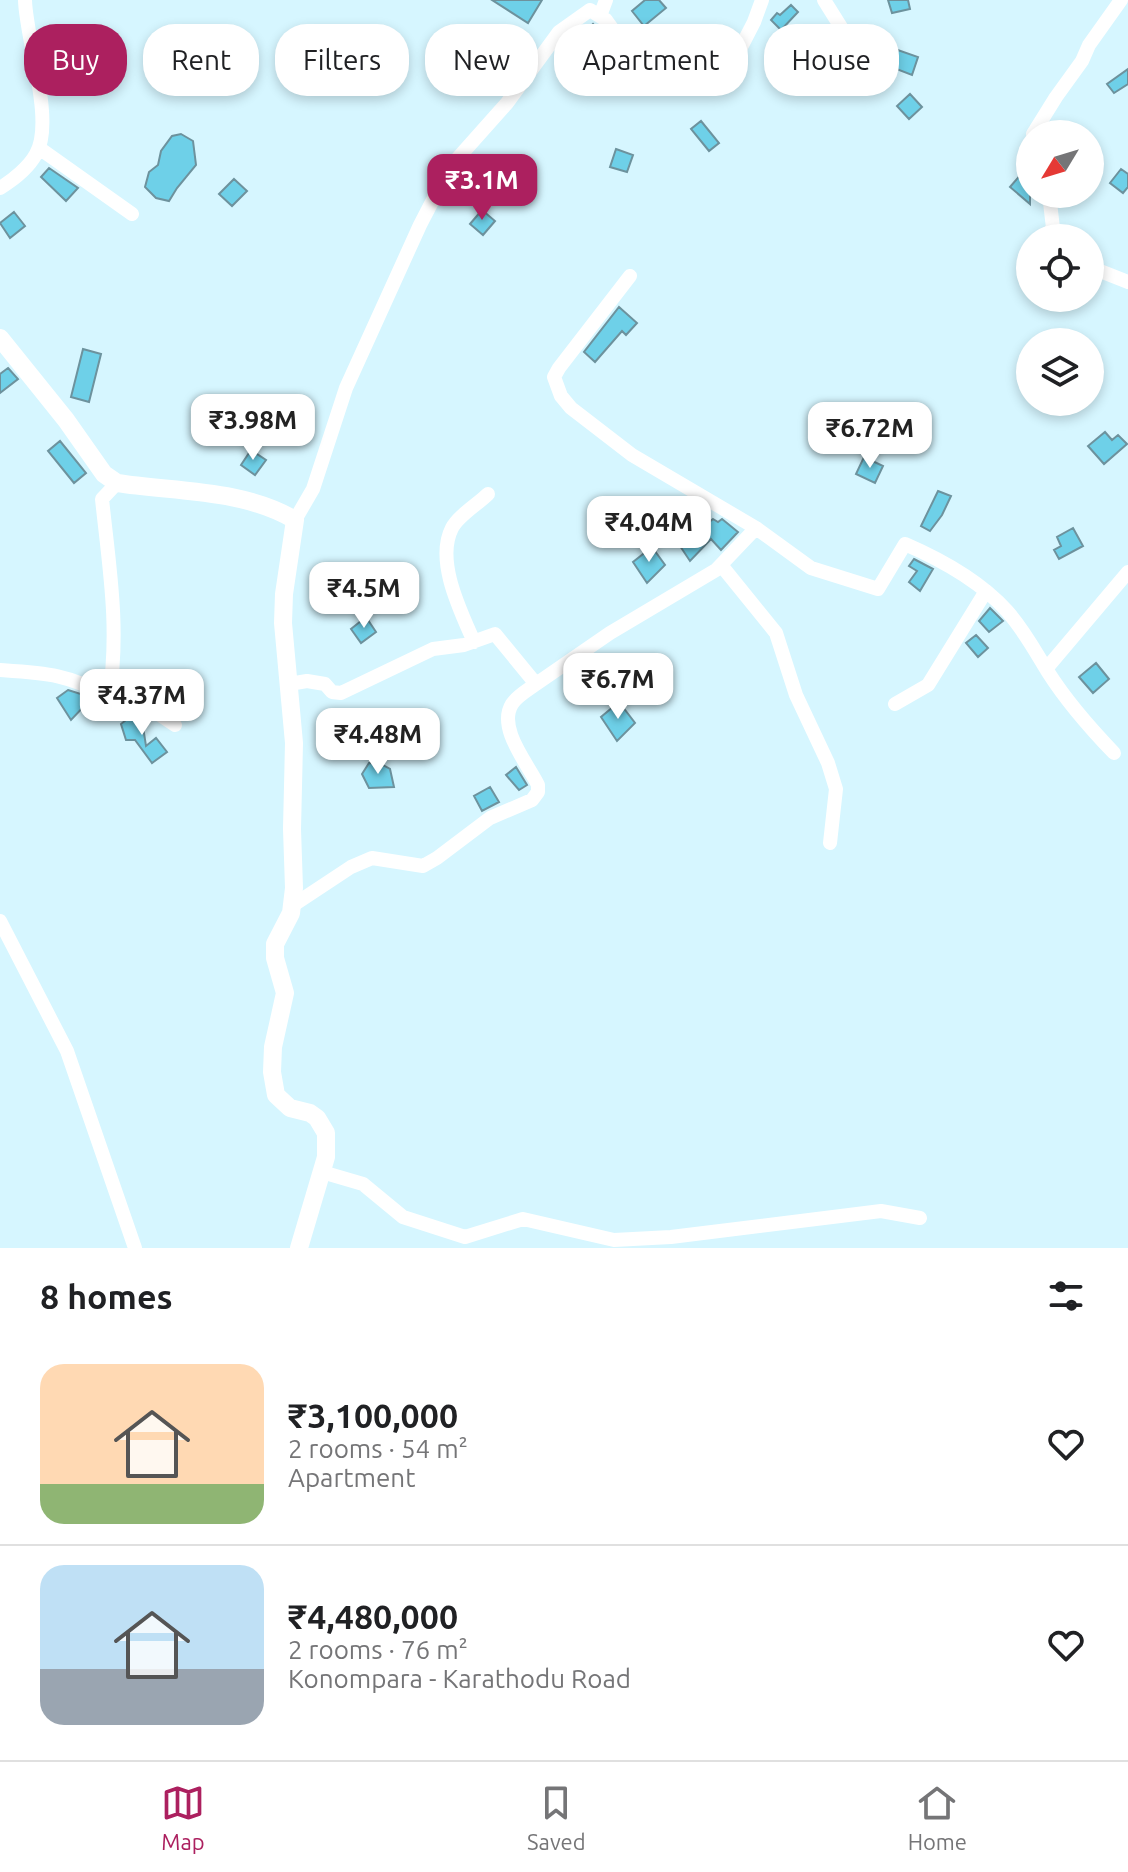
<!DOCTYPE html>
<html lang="en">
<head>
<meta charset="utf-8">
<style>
  :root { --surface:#fff; --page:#f2f2f2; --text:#202124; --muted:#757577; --line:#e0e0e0; --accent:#ac205f }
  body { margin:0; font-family:Ubuntu,sans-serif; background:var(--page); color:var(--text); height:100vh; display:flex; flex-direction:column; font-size:30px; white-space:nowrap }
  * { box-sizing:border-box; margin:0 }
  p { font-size:26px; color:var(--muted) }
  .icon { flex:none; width:44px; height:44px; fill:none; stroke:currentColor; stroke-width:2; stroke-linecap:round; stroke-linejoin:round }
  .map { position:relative; height:1248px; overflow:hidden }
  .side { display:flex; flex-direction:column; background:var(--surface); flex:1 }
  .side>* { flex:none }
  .top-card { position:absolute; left:24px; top:24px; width:1080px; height:72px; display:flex; gap:16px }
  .needle { width:52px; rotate:232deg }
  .controls { position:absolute; left:1016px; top:120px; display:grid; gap:16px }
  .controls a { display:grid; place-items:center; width:88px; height:88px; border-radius:50%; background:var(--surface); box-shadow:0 4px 12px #0003; font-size:40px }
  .price { position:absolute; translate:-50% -68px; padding:0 18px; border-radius:16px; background:#fff; color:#222; font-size:26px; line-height:52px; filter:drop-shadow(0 2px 4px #0008) }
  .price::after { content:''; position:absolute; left:50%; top:48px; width:24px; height:18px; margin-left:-12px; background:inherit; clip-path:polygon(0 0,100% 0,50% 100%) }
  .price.on { background:var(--accent); color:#fff }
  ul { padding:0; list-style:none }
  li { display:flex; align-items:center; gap:24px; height:200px; padding:0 40px }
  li+li { border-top:2px solid var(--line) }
  li span { display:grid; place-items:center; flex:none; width:224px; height:160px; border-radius:24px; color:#555 }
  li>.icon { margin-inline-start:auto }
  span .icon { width:96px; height:96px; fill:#fffc; stroke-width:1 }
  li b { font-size:34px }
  h2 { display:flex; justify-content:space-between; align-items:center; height:96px; padding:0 40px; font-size:34px }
  .tag { padding:0 28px; border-radius:32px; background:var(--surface); box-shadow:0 4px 12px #0003; font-size:28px; line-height:72px }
  .tag.on { background:var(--accent); color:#fff }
  .dock { display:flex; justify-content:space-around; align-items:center; height:112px; border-top:2px solid var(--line); background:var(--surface); font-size:22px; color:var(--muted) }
  .dock a { display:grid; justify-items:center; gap:4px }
  .dock .on { color:var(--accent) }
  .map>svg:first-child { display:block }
  .building { fill:#6ed0e8; stroke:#6d929d; stroke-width:2 }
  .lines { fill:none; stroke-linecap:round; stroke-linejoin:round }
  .minor { stroke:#fff; stroke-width:14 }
  .major { stroke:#fff; stroke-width:18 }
</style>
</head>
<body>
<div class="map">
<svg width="1128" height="1248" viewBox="0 0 1128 1248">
  <rect width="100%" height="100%" fill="#d6f6ff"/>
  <path class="building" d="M 492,0 L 542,0 L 528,23 Z
    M 645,0 L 659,0 L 666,8 L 644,26 L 632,11 Z
    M 888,0 L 908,0 L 910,9 L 892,13 Z
    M 791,5 L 798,12 L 781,30 L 771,20 L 777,13 L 780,15 Z
    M 593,24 L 611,44 L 621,50 L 605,66 L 579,38 Z
    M 821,27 L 838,47 L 824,59 L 807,38 Z
    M 892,48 L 918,57 L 912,75 L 886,65 Z
    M 1128,69 L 1128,84 L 1114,93 L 1107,84 Z
    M 910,94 L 922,107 L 909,119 L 897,106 Z
    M 701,121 L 719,143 L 709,151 L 691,129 Z
    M 181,134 L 193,141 L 196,165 L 177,188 L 169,201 L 156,198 L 145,187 L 149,172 L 158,165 L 161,151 L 172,136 Z
    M 616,149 L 633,155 L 627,172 L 610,167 Z
    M 1030,164 L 1030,204 L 1010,187 Z
    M 49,168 L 78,188 L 66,201 L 41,177 Z
    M 1121,169 L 1128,174 L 1128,187 L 1123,193 L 1110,183 Z
    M 234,179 L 247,191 L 232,206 L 219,194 Z
    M 482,210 L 495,221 L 483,235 L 470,224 Z
    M 14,212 L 25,226 L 10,238 L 0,223 Z
    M 619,307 L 637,323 L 626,335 L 622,331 L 595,362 L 584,352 Z
    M 83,349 L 101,354 L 89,402 L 71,397 Z
    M 8,368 L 18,379 L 0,393 L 0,374 Z
    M 1105,432 L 1112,440 L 1118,435 L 1127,444 L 1104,464 L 1088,446 Z
    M 60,441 L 86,473 L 74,483 L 48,451 Z
    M 251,450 L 266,460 L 255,475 L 241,465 Z
    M 864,457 L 883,466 L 875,483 L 856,474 Z
    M 938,491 L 951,496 L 942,515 L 930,531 L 921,526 Z
    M 713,519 L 718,522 L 722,519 L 738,532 L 721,550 L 711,539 L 690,561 L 676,540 L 683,525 L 691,520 L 698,531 Z
    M 1073,528 L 1083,546 L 1059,559 L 1054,550 L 1061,546 L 1057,537 Z
    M 652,547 L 665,565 L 647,583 L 633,562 Z
    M 914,559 L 933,569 L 920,591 L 909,582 L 917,571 L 909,566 Z
    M 990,608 L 1003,621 L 989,632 L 979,621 Z
    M 366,617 L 376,632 L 361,643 L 351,629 Z
    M 976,635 L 988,648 L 978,657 L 966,643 Z
    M 1096,663 L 1109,679 L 1093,693 L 1079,677 Z
    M 68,690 L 84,695 L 88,702 L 71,720 L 57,698 Z
    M 619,702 L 635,723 L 617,741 L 601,717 Z
    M 136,712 L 141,714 L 146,746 L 156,738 L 167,752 L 152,763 L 135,740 L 126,740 L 121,724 Z
    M 369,763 L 381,764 L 390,769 L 394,787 L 369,788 L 362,774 Z
    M 516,767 L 527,785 L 519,790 L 506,775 Z
    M 490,787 L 499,802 L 482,811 L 474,796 Z"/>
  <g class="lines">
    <path class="minor" d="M 824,0 L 864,64
      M 600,16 L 606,0
      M 1033,134 L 1056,97 L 1082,61 L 1089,45 L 1121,0
      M 39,148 L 132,214
      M 0,188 C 13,180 29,167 36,154 C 55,121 26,40 25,0
      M 1044,238 L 1053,228 L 1049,194
      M 1090,267 L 1128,282
      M 630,276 L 559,368 L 554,377 L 561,396 L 571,408 L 632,455 L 756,528
      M 117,483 L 102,499 C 109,566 120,629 109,697 L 142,703 L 175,725
      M 295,520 L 313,489 L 346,388 L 420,225 L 450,167 L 507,103 L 559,32 L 590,10 L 606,20 L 619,38 L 651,56 L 688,68 L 714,70 L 738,53 L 754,22 L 762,0
      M 721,565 L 776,633 L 796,695 L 828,763 L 836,789 L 830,843
      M 474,642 C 461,612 435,561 452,528 C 458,516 478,504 488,494
      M 1046,669 L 1128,572
      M 0,670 C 45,673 69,674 109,697
      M 289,684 L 307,681 L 325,684 L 332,692 L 341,693 L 433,649 L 464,645 L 495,634 L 536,684 L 610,633 L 716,570 L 756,528 L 811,568 L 878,589 L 905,544 C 942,560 980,581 1007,611 C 1024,630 1035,651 1048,672 C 1067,702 1089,727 1114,753
      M 895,704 L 928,685 L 986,591
      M 292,906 L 351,867 L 372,858 L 423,866 L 437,858 L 490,818 L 532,800 L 538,792 L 538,785 C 528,764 497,728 512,704 C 517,696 528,690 536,684
      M 0,921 L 67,1051 L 135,1248
      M 322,1172 L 363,1184 L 403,1217 L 465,1237 L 523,1219 L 614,1240 L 671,1237 L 881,1211 L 920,1218"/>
    <path class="major" d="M 0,338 L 66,420 L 104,474 L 117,483 C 175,492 243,489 295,520 L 284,594 L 283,623 L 294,743 L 292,829 L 294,888 L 291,913 L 275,944 L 275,958 L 285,993 L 273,1047 L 272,1072 L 276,1095 L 290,1108 L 310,1113 L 317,1118 L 326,1133 L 326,1157 L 299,1248"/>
  </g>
</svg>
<div class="controls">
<a><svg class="needle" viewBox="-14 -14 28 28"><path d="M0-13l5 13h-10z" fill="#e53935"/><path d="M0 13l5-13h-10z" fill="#757577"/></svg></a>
<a><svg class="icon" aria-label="locate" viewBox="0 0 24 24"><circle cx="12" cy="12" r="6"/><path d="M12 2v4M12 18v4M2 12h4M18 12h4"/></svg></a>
<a><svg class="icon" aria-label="layers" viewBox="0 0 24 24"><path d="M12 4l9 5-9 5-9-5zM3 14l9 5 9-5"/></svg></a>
</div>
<b class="price on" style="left:482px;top:222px">₹3.1M</b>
<b class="price" style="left:253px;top:462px">₹3.98M</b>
<b class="price" style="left:870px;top:470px">₹6.72M</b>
<b class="price" style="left:649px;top:564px">₹4.04M</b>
<b class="price" style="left:364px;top:630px">₹4.5M</b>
<b class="price" style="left:618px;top:721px">₹6.7M</b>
<b class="price" style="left:142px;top:737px">₹4.37M</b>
<b class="price" style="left:378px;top:776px">₹4.48M</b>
<div class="top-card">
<a class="tag on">Buy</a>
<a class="tag">Rent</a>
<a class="tag">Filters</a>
<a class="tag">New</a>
<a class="tag">Apartment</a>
<a class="tag">House</a>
</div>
</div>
<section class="side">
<h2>8 homes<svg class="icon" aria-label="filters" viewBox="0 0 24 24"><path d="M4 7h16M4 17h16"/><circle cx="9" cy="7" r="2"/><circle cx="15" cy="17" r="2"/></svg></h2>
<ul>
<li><span style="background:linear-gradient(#ffd9b3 75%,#8fb573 0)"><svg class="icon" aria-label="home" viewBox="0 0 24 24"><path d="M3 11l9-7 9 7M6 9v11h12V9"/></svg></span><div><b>₹3,100,000</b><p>2 rooms · 54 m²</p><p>Apartment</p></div><svg class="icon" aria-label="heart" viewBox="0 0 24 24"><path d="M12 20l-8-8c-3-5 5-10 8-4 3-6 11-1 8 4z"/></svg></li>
<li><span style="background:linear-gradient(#bfe0f5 65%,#9aa5b1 0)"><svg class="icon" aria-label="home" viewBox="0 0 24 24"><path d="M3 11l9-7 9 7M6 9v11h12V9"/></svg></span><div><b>₹4,480,000</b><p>2 rooms · 76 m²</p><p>Konompara - Karathodu Road</p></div><svg class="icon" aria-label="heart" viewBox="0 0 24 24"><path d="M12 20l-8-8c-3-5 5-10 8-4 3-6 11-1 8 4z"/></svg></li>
</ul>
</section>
<nav class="dock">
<a class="on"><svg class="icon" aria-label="map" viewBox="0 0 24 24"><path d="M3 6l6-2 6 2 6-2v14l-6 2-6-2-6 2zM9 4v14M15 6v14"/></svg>Map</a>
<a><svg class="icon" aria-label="saved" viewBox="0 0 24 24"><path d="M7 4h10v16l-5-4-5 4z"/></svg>Saved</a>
<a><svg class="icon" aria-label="home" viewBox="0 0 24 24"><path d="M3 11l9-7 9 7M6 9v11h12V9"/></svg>Home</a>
</nav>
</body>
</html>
